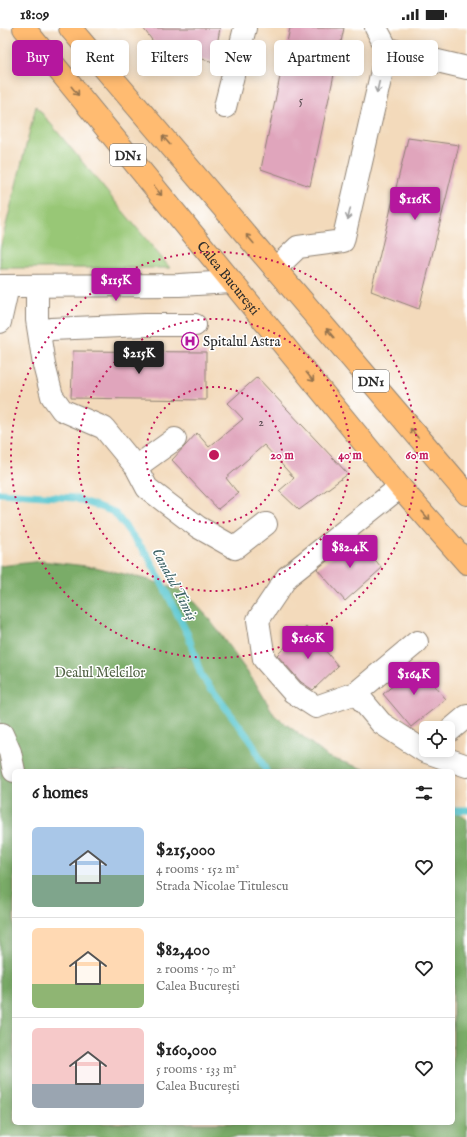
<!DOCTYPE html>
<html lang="en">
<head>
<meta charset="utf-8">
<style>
  :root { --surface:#fff; --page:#f6f6f6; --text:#222; --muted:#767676; --line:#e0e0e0; --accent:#b5179e }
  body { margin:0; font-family:"IM FELL English",serif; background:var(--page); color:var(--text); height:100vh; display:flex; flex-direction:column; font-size:15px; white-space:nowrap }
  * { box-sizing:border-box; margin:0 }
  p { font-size:13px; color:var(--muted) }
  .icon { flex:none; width:22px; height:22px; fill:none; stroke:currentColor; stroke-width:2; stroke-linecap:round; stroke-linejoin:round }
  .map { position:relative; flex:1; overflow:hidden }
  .side { position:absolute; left:12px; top:741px; width:443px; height:356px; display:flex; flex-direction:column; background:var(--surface); border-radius:6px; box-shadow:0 2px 10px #0003 }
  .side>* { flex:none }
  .top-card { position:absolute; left:12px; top:12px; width:443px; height:36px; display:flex; gap:8px }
  .controls { position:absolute; left:419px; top:693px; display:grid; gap:8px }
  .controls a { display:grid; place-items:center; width:36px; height:36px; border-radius:6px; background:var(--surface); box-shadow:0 2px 10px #0003; font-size:20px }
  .price { position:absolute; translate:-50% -34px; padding:0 9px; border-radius:4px; background:var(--accent); color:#fff; font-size:13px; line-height:26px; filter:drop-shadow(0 1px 2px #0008) }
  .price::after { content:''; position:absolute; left:50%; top:24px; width:12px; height:9px; margin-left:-6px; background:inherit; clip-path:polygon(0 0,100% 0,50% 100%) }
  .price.current { background:#222; color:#fff }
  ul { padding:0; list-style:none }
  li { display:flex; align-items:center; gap:12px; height:100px; padding:0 20px }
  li+li { border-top:1px solid var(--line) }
  li span { display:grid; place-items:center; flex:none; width:112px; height:80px; border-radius:6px; color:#555 }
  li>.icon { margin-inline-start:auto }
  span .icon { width:48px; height:48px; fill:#fffc; stroke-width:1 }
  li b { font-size:17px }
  h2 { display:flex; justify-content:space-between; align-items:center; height:48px; padding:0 20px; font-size:17px }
  .pill { padding:0 14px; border-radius:6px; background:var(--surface); box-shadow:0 2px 10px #0003; font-size:14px; line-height:36px }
  .pill.current { background:var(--accent); color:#fff }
  .status { display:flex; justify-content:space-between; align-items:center; height:28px; padding:0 20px; background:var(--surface); direction:ltr }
  .status svg { height:11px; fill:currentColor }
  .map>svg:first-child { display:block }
  .green { fill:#98c776; stroke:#627950 }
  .forest { fill:#7aac67; stroke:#526c49 }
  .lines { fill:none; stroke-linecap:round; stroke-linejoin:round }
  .stream { stroke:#5bc8d1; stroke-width:7 }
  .building { fill:#e0a5bc }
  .minor-casing { stroke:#8f8273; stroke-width:24 }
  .major-casing { stroke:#8f8273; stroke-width:24 }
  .minor { stroke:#fff; stroke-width:22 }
  .major { stroke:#ffbb71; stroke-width:22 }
  .oneway { stroke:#a0a0a0 }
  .oneway2 { stroke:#95734e }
  .ring { fill:none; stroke:#c2185b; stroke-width:2; stroke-dasharray:2 4 }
  .labels { text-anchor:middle; stroke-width:3; stroke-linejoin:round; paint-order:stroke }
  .number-label { font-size:12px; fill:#584a4f }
  .shield { fill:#fff; stroke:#6b6b6b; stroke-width:1 }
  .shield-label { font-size:13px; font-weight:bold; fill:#2b2b2b }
  .street-label { font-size:14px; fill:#2b2b2b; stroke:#fff }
  .poi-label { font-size:14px; fill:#2b2b2b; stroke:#fff; text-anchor:start }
  .park-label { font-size:14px; fill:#516245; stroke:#fff }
  .water-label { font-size:15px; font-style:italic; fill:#3c6265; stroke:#fff }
  .centre { fill:#c2185b; stroke:#fff; stroke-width:2 }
  .ring-label { font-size:12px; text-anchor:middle; font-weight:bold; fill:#c2185b; stroke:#fff; stroke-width:3; stroke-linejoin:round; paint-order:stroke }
</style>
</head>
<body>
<div class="status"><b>18:09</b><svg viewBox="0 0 49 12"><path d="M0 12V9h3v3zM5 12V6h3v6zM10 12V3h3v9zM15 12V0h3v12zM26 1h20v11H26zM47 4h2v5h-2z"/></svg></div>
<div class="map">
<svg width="467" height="1109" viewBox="0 0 467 1109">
  <rect width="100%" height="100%" fill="#fff"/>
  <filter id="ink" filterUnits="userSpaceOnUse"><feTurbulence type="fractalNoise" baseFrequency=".025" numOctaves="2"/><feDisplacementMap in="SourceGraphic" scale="8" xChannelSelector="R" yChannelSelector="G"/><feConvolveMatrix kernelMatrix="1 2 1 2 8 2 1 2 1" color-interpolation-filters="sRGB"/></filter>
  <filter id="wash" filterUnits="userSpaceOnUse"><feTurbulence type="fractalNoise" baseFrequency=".012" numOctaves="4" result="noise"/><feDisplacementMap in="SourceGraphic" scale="16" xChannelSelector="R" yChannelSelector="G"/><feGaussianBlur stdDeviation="0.9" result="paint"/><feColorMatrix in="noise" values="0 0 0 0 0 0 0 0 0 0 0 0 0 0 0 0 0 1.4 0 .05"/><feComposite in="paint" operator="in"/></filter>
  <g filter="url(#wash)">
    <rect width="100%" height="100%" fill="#f3dabb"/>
    <path class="green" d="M 36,78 L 170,240 L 0,240 L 0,221 Z"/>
    <path class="forest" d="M 42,533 L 95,539 L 149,552 L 184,564 L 207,588 L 256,656 L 275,688 L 302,708 L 328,729 L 370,743 L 14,743 L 14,1095 L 453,1095 L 453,780 L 467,792 L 467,1109 L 0,1109 L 0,538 Z"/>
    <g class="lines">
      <path class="stream" d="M 0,465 L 74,470 L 114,484 L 148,528 L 188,607 L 201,647 L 251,713 L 266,743
        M 453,782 L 467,782"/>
    </g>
    <g id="blocks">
      <path class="building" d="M 143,0 L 220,0 L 214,34 L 158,20 Z
        M 290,0 L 344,0 L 310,158 L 261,141 Z
        M 408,110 L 459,117 L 419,281 L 371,263 Z
        M 73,323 L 206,324 L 206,372 L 71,370 Z
        M 257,349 L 348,446 L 299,482 L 279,463 L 294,450 L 264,417 L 226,450 L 238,465 L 218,481 L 172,432 L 197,405 L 209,419 L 243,391 L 228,375 Z
        M 356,510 L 382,540 L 345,573 L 317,541 Z
        M 306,599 L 338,638 L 313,662 L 301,654 L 277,627 Z
        M 417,637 L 446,671 L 411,699 L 383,666 Z"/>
    </g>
  </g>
  <g filter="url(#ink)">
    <use href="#blocks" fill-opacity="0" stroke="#8f8273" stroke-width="1"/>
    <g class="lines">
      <g class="minor-casing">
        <path id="minor" d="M 387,21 L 467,40
          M 225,79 L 245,0
          M 275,241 L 298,219 L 343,213 L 387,21 L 376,0
          M 0,258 L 179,257 L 232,254
          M 37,258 L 37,292 L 44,337 L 52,368 L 62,382 L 104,400 L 136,439
          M 0,294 L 8,258
          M 40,305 L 51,301 L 145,297 L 195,297
          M 175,411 L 136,439 L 147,460 L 198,499 L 235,520 L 266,496
          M 400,459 L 287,549 L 258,592 L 264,631 L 293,664 L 316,679 L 356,665 L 417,614
          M 356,665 L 381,695 L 424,723 L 467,738
          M 448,704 L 467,688
          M 0,706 L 2,706 L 10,724 L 14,743"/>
      </g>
      <g class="major-casing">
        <g id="major">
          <path id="s1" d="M 24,0 L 400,459 L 467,535"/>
          <path d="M 70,0 L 467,466"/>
        </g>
      </g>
      <use href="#minor" class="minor"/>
      <use href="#major" class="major"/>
    </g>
    <defs><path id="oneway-shaft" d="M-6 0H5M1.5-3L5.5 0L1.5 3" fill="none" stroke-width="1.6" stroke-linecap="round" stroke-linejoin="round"/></defs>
    <g class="oneway">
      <use href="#oneway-shaft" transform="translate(378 59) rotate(103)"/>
      <use href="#oneway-shaft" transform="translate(349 186) rotate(103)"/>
    </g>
    <g class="oneway2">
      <use href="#oneway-shaft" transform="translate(75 63) rotate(51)"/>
      <use href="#oneway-shaft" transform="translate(166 112) rotate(-130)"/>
      <use href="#oneway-shaft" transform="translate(158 163) rotate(51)"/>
      <use href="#oneway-shaft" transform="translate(250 211) rotate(-130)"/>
      <use href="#oneway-shaft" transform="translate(330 305) rotate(-130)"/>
      <use href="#oneway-shaft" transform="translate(310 349) rotate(51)"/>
      <use href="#oneway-shaft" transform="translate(414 405) rotate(-130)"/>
      <use href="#oneway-shaft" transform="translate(426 488) rotate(49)"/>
    </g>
  </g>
  <g class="ring">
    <circle cx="214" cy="427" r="68"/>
    <circle cx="214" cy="427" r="136"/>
    <circle cx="214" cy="427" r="203"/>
  </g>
  <defs>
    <g id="hospital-ring" transform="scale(0.9)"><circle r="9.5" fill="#fff" stroke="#b5179e" stroke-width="1.5"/><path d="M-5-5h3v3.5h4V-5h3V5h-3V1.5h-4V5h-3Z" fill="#b5179e"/></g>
  </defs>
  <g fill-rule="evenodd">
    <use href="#hospital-ring" x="190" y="313"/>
  </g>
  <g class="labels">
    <g class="number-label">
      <text x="301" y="76">5</text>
      <text x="261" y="398">2</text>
    </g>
    <g class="shield">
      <rect x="110" y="116" width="36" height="22" rx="3"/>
      <rect x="353" y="342" width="36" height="22" rx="3"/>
    </g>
    <g class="shield-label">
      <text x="128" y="132">DN1</text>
      <text x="371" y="358">DN1</text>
    </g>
    <g class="street-label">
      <text dy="5" stroke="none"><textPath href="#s1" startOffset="323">Calea București</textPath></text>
    </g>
    <g class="poi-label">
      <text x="203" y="318">Spitalul Astra</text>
    </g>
    <g class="park-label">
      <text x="100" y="649">Dealul Melcilor</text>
    </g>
    <g class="water-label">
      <text transform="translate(175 556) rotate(62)" y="5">Canalul Timiș</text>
    </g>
  </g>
  <circle cx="214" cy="427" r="6" class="centre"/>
  <g class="ring-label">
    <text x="282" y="431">20 m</text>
    <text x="350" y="431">40 m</text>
    <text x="417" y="431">60 m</text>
  </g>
</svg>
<div class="controls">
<a><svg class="icon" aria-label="locate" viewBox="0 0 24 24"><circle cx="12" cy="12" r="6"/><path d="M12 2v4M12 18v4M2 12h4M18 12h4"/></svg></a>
</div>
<b class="price" style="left:415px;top:193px">$116K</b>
<b class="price" style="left:116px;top:274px">$115K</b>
<b class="price current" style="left:139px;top:347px">$215K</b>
<b class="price" style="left:350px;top:541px">$82.4K</b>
<b class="price" style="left:308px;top:632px">$160K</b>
<b class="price" style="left:414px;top:668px">$164K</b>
<div class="top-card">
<a class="pill current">Buy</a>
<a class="pill">Rent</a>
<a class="pill">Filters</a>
<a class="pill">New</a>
<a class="pill">Apartment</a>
<a class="pill">House</a>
</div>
<section class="side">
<h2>6 homes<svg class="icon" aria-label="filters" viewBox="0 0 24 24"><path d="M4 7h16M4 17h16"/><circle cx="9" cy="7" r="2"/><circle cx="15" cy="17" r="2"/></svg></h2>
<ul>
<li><span style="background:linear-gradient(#a9c7e8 60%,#7fa58c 0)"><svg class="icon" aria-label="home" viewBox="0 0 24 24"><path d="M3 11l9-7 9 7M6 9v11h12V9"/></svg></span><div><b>$215,000</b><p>4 rooms · 152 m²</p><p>Strada Nicolae Titulescu</p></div><svg class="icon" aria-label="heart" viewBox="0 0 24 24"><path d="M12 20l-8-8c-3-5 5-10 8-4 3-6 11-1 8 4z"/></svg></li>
<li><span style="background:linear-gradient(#ffd9b3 70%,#8fb573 0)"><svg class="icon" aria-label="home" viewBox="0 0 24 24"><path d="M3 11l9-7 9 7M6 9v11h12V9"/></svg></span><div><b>$82,400</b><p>2 rooms · 70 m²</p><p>Calea București</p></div><svg class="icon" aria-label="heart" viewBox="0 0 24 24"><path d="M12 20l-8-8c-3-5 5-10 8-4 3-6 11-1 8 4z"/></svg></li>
<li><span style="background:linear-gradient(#f6c9c9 70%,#9aa5b1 0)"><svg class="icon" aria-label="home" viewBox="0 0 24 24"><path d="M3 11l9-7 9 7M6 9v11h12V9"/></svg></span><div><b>$160,000</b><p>5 rooms · 133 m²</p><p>Calea București</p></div><svg class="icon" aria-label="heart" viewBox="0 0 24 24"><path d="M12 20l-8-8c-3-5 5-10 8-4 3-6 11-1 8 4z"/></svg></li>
</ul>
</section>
</div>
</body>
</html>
